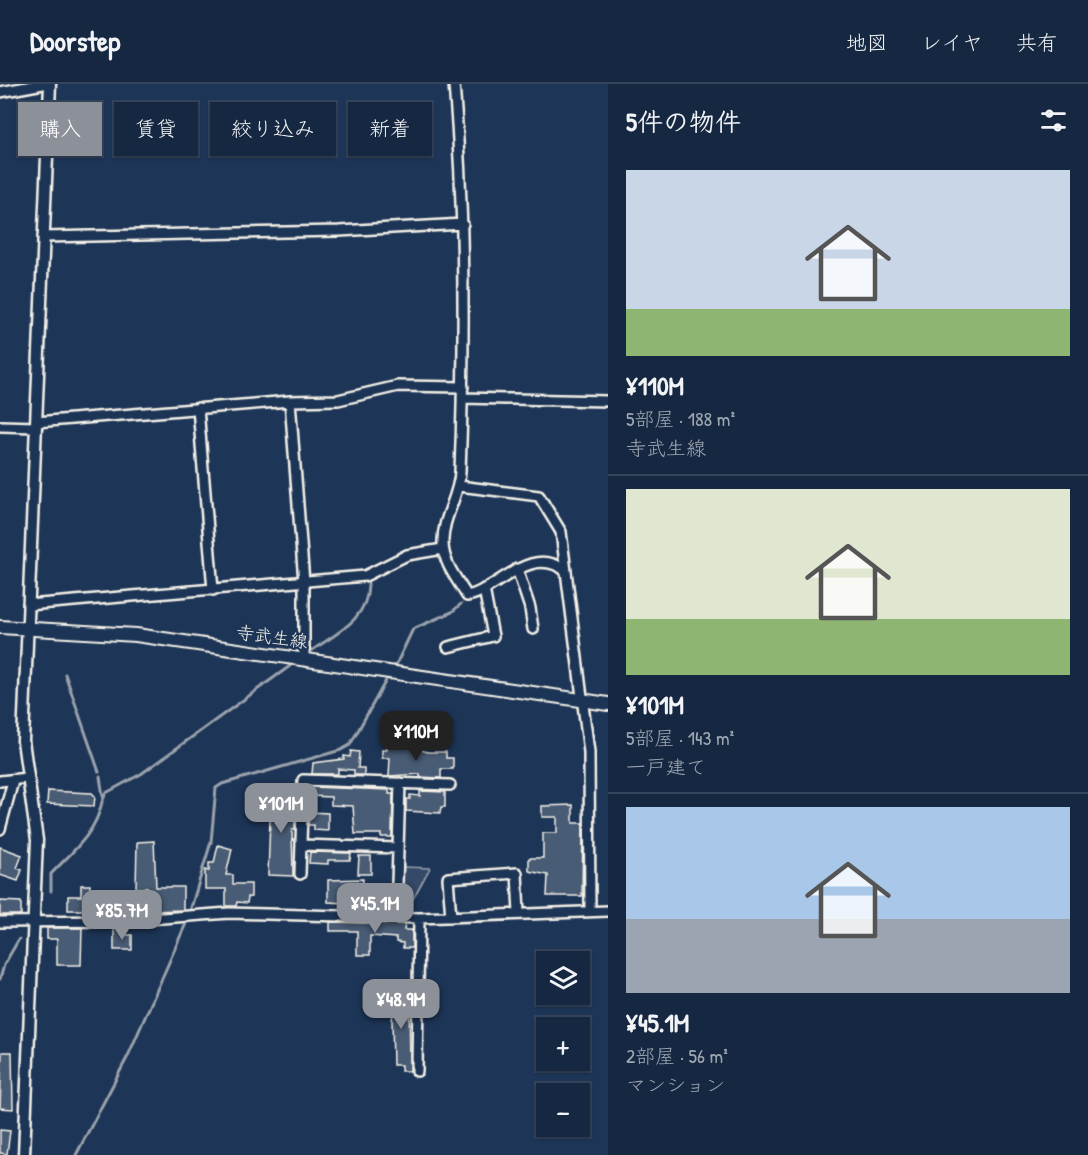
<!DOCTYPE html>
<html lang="ja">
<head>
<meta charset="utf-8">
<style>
  :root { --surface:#162841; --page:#23344c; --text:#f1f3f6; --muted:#9ea6b1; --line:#35445a; --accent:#8c9099 }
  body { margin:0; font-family:"Patrick Hand","Klee One",sans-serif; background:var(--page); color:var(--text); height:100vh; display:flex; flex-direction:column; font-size:22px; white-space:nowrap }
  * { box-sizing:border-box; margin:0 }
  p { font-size:20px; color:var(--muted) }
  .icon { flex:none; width:33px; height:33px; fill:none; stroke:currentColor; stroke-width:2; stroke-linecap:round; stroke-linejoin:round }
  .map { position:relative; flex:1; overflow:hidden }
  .details { display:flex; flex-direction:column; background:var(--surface); width:480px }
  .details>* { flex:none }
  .guide { position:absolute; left:18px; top:18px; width:500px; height:54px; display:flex; gap:12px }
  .tools { position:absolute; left:536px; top:867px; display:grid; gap:12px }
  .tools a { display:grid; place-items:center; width:54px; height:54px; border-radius:0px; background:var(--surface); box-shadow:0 2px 4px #0004,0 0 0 2px var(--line); font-size:30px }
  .price { position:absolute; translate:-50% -51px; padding:0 14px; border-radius:12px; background:var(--accent); color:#fff; font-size:20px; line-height:39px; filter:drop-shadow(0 2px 3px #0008) }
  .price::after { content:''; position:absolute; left:50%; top:36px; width:18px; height:14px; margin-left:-9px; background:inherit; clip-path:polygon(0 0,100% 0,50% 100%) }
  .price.active { background:#222; color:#fff }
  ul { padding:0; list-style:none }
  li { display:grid; align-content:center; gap:12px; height:318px; padding:0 18px }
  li+li { border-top:2px solid var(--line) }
  li span { display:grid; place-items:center; height:186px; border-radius:0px; color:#555 }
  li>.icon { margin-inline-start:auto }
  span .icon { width:108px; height:108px; fill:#fffc; stroke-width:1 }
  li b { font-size:26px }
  h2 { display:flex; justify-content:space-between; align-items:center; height:72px; padding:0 18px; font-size:26px }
  .pill { padding:0 21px; border-radius:0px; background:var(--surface); box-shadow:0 2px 4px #0004,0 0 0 2px var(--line); font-size:21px; line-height:54px }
  .pill.active { background:var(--accent); color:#fff }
  header { display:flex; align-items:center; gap:36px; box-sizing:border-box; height:84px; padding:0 30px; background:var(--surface); border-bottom:2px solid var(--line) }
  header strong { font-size:28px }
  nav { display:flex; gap:33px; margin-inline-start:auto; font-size:21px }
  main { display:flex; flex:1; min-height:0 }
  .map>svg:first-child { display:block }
  .green { fill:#354a67; stroke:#949ea8; stroke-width:1.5 }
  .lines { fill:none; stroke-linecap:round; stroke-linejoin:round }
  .stream { stroke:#9aa2ab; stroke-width:3 }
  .building { fill:#485b74; stroke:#f4f1e8; stroke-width:1.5 }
  .minor-casing { stroke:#f4f1e8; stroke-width:14 }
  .tertiary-casing { stroke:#f4f1e8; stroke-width:15 }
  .secondary-casing { stroke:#f4f1e8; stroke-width:16 }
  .minor { stroke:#1d3557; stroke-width:9 }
  .tertiary { stroke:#1d3557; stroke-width:10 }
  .secondary { stroke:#1d3557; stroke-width:12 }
  .labels { text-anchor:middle; stroke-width:4.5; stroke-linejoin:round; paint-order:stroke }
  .street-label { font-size:18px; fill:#f4f1e8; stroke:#1d3557 }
</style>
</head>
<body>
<header>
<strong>Doorstep</strong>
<nav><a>地図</a><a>レイヤ</a><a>共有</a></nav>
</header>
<main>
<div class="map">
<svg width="608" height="1071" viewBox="0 0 608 1071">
  <rect width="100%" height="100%" fill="#1d3557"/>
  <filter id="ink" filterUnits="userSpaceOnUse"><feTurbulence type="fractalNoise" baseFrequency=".0167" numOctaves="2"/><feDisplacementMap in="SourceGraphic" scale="12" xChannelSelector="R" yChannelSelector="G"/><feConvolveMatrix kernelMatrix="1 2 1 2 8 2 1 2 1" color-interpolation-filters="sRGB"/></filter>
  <g filter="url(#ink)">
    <path class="green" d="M 403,783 L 430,784 L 413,815 L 402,814 Z"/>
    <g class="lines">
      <path class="stream" d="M 310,568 C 336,549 369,536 368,499
        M 395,583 L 413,545 L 452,528 L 461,520
        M 65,590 L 99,688
        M 100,693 L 103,712
        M 102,718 L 106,709 L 141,690 L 290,582
        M 51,807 L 51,790 C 72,768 96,749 102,718
        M 190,827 L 211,758 L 216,704 L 222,700 L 341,666 L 350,661 L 389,591
        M 0,895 L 4,881 L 19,855
        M 76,1071 L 128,972 L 187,837"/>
    </g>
    <path class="building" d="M 387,661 L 422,663 L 421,666 L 428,668 L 446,668 L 446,674 L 453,674 L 453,685 L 441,685 L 441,694 L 420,693 L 420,690 L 389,692 L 390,674 L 382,674 L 382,666 L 387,666 Z
      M 351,667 L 359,668 L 358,684 L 364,684 L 364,691 L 354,691 L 354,686 L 338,685 L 338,690 L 312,690 L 313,679 L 344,675 L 344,672 L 350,673 Z
      M 312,703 L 389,706 L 389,710 L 393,710 L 392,753 L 381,753 L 381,750 L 355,750 L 353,722 L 331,721 L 331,713 L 311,712 Z
      M 271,706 L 296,707 L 295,716 L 290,715 L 288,734 L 295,735 L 295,746 L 292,746 L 293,792 L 268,791 Z
      M 48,707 L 92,709 L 95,712 L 94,722 L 47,720 Z
      M 420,707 L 445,708 L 445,723 L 441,723 L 440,729 L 406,727 L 406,715 L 410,715 L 410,711 L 420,712 Z
      M 573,721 L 573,739 L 583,739 L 582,812 L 547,812 L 548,791 L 529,787 L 529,774 L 543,774 L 543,749 L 557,749 L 557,733 L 542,733 L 542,722 Z
      M 309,728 L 328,729 L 328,747 L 314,746 L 314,741 L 308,741 Z
      M 154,757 L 156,803 L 183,803 L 183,826 L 150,827 L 148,804 L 136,804 L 137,758 Z
      M 218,761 L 232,765 L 226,791 L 233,791 L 233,800 L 251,800 L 251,813 L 248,813 L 247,819 L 237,818 L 236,822 L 226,822 L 226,805 L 205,805 L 205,786 L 209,787 L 209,779 L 214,779 Z
      M 0,763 L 22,771 L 17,784 L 22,786 L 18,797 L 0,791 Z
      M 310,768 L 351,769 L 350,776 L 328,776 L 328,780 L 309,779 Z
      M 359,772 L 371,772 L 371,790 L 358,790 Z
      M 363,795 L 362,820 L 328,818 L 328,796 Z
      M 81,801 L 90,801 L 90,813 L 100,813 L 99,826 L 68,826 L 68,812 L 81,812 Z
      M 0,817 L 21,818 L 21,831 L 0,831 Z
      M 330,838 L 405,840 L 404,846 L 412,846 L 412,864 L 403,864 L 403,859 L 396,858 L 396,854 L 370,852 L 370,871 L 357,871 L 357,847 L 330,847 Z
      M 47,844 L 82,844 L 81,881 L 57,881 L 57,855 L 47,855 Z
      M 114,844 L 122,844 L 122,851 L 132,851 L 132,866 L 114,866 Z
      M 396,906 L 409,906 L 410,987 L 401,987 L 401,981 L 393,981 L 392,936 Z
      M 2,968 L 12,968 L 13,1025 L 0,1024 Z
      M 0,1046 L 10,1047 L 7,1070 L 0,1069 Z"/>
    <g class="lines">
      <g class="minor-casing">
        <path id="minor" d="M 454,0 C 465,130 465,258 460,388 C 459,413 442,434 443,459 C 443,479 457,495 467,512 C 497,507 530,459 566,487
          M 0,8 L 43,0
          M 43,153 L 339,147 L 463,140
          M 462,314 L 608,317
          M 290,317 L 304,498 L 304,576
          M 198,324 L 213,506
          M 36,338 L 290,317 L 338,316 L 398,302 L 463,303
          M 0,342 L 36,343
          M 459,402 L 539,412 L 561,448 L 589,668 L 590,827
          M 517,485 L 530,524 L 533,545
          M 28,521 L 365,492 L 407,471 L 443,465
          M 448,563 L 493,552 L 484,505
          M 0,697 L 27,694
          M 0,745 L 13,697
          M 301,761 L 398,764
          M 300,790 L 303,696 L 450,701
          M 396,833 L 400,699
          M 451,833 L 448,794 L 517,789 L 519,830
          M 0,838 L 122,837 L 229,829 L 419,834 L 608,827
          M 417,987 L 419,834"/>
      </g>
      <g class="tertiary-casing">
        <path id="tertiary" d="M 24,1071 L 37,756 L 23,657 L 50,0"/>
      </g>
      <g class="secondary-casing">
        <path id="secondary" d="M 0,543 L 136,551 L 608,620"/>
      </g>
      <use href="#minor" class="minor"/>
      <use href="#tertiary" class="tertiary"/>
      <use href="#secondary" class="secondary"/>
    </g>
  </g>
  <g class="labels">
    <g class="street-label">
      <text transform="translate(272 553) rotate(8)" y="6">寺武生線</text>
    </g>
  </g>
</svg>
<div class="tools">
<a><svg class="icon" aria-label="layers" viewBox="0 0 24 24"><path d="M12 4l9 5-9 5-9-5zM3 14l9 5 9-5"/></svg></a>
<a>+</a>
<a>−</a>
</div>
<b class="price active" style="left:416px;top:678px">¥110M</b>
<b class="price" style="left:281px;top:750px">¥101M</b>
<b class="price" style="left:375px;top:850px">¥45.1M</b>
<b class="price" style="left:122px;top:857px">¥85.7M</b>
<b class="price" style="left:401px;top:946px">¥48.9M</b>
<div class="guide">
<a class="pill active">購入</a>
<a class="pill">賃貸</a>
<a class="pill">絞り込み</a>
<a class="pill">新着</a>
</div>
</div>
<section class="details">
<h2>5件の物件<svg class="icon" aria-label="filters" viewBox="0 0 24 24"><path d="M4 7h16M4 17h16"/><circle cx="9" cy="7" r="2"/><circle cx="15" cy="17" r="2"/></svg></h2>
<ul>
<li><span style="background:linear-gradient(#c9d6e8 75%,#8fb573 0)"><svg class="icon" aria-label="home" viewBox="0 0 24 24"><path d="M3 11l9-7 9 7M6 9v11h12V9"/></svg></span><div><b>¥110M</b><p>5部屋 · 188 m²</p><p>寺武生線</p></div></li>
<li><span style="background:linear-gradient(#dfe7d0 70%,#8fb573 0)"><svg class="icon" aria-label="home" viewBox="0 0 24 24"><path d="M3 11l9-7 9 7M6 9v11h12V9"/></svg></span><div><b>¥101M</b><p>5部屋 · 143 m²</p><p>一戸建て</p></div></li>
<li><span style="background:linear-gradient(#a9c7e8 60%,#9aa5b1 0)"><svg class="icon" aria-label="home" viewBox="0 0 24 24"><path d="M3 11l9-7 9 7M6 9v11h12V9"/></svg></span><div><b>¥45.1M</b><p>2部屋 · 56 m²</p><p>マンション</p></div></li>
</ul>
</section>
</main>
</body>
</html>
